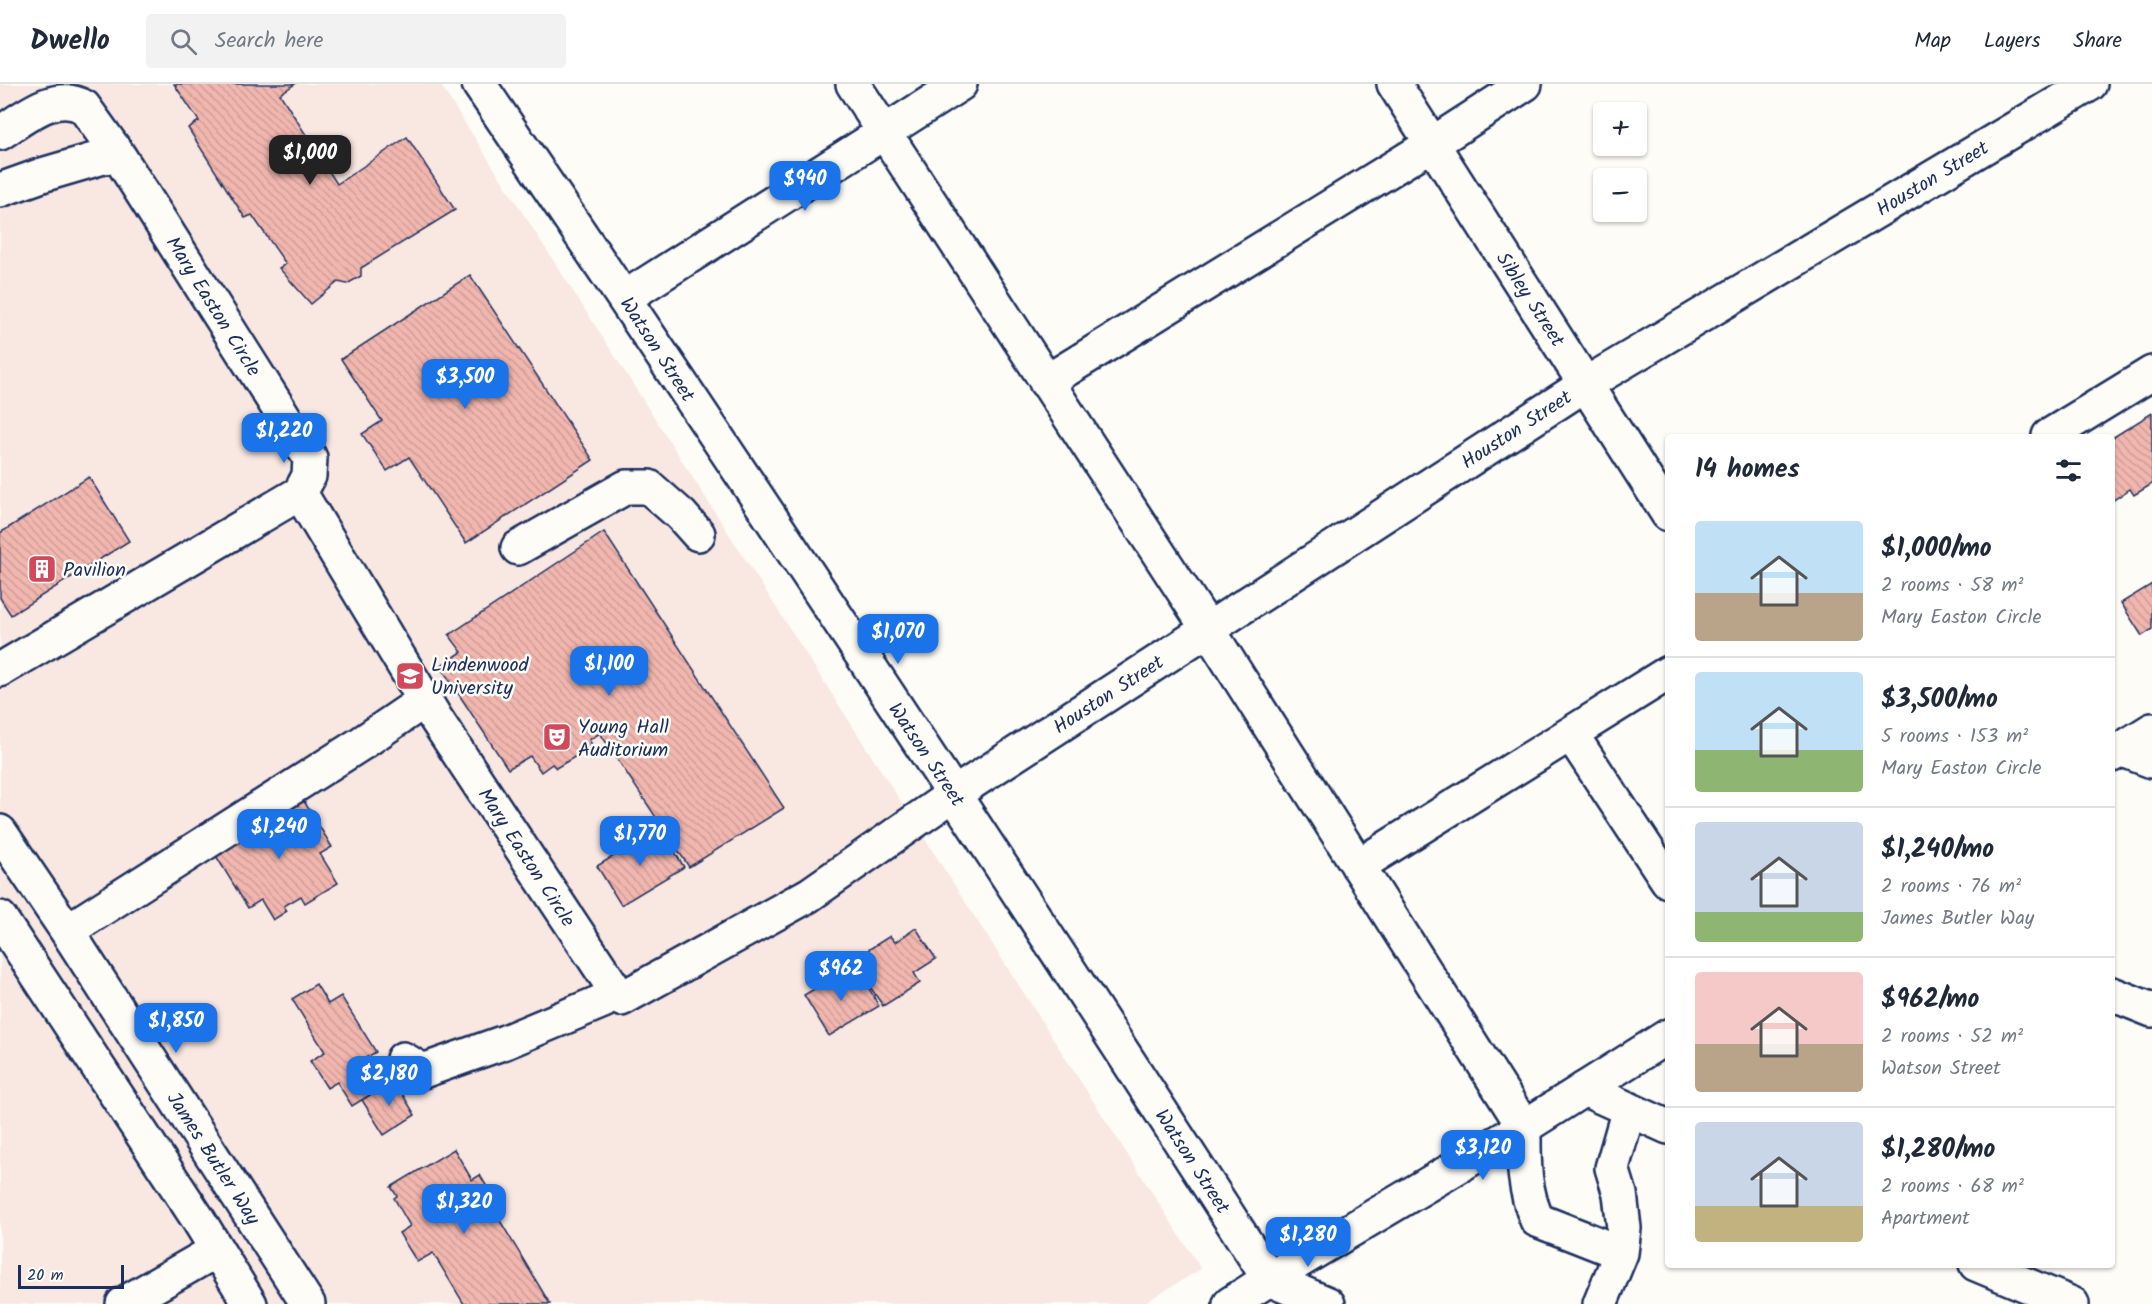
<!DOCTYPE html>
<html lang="en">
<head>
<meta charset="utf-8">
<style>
  :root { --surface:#fff; --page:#f2f2f3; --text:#1f2937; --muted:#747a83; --line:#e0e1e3; --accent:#1a73e8 }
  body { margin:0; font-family:Kalam,sans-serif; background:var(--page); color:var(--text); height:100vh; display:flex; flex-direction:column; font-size:22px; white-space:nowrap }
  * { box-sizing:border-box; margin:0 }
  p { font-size:20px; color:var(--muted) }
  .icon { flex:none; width:33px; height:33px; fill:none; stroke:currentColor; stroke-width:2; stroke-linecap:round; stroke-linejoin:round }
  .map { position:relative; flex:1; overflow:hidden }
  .drawer { position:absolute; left:1665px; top:350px; width:450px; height:834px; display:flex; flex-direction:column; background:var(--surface); border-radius:6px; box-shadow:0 2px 4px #0004 }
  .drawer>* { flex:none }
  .tools { position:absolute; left:1593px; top:18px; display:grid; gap:12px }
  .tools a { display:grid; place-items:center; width:54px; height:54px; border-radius:6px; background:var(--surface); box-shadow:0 2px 4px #0004; font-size:30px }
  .scale { position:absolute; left:18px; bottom:15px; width:106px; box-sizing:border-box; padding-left:6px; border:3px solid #1b2f5e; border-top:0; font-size:16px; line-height:21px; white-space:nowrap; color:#1b2f5e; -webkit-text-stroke:4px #fdfcf7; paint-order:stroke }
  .price { position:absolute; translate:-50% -51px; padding:0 14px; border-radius:12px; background:var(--accent); color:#fff; font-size:20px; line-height:39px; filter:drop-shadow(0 2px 3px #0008) }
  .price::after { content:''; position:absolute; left:50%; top:36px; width:18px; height:14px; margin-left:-9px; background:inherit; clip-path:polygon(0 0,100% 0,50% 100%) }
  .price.selected { background:#222; color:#fff }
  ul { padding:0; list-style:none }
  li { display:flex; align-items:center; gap:18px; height:150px; padding:0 30px }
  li+li { border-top:2px solid var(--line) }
  li span { display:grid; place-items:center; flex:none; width:168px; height:120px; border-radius:6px; color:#555 }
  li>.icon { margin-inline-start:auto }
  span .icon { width:72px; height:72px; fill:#fffc; stroke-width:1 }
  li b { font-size:26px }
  h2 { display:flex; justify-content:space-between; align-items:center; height:72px; padding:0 30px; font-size:26px }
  header { display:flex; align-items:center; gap:36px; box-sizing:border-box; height:84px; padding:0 30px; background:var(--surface); border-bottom:2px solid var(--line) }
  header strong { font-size:28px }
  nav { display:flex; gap:33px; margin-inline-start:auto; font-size:21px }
  .search { width:420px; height:54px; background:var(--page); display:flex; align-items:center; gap:15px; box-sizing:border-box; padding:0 21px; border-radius:6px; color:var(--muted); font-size:22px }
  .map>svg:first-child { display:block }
  .built { fill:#f9e7e1 }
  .building { fill:url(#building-back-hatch); stroke:#1b2f5e; stroke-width:1.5 }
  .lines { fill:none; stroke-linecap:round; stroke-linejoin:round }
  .minor-casing { stroke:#1b2f5e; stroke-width:38 }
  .major-casing { stroke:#1b2f5e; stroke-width:38 }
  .minor { stroke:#fdfcf7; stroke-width:33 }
  .major { stroke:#fdfcf7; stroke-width:33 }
  .labels { text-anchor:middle; stroke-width:5; stroke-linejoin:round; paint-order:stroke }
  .street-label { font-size:20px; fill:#1b2f5e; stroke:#fdfcf7 }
  .poi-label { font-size:20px; fill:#1b2f5e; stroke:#fdfcf7; text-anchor:start }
</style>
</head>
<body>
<header>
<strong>Dwello</strong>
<div class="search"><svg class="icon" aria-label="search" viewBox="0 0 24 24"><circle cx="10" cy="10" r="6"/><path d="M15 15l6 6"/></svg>Search here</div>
<nav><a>Map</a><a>Layers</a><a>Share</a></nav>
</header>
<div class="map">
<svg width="2152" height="1220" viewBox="0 0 2152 1220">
  <defs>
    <pattern id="building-back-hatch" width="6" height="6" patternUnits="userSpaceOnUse" patternTransform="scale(1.5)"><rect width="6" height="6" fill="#f1b6ae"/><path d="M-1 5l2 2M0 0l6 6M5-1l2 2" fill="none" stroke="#ce9d98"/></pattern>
  </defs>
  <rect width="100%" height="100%" fill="#fdfcf7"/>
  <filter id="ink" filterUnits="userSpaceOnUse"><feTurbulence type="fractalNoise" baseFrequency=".0167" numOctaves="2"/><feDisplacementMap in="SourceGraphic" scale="12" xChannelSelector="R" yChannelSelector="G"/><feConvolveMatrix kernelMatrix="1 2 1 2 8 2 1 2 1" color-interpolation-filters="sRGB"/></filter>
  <g filter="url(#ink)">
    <path class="built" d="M 0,0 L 440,0 L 1201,1185 L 1142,1220 L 0,1220 Z"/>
    <path class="building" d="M 174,0 L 295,0 L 280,10 L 337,100 L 407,53 L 455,126 L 361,184 L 361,192 L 347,200 L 338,198 L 311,220 L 279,184 L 286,180 L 252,131 L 245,134 L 188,44 L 199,37 Z
      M 470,191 L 593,376 L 466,459 L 409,373 L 387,387 L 362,350 L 382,337 L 341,275 Z
      M 2152,329 L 2152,400 L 2134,411 L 2130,405 L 2112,417 L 2112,354 Z
      M 89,393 L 129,457 L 11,531 L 0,514 L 0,449 Z
      M 604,448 L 784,724 L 689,783 L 600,649 L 589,656 L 593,662 L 556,684 L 552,680 L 541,688 L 530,672 L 508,685 L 440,582 L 462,568 L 449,551 Z
      M 2152,500 L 2152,545 L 2142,552 L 2121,519 Z
      M 302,714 L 332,763 L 320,770 L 338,799 L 305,819 L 301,812 L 284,822 L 287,827 L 273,836 L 261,816 L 248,824 L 213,767 Z
      M 660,744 L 684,783 L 621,821 L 597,782 Z
      M 916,844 L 936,875 L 914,889 L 920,899 L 883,922 L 852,876 L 890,852 L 895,858 Z
      M 859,887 L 879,922 L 829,952 L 804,911 L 835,893 L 840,899 Z
      M 316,900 L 328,920 L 341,912 L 376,968 L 360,977 L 378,1006 L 352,1022 L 337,998 L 327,1004 L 310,977 L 325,968 L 292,915 Z
      M 394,996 L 415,1031 L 384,1051 L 362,1016 Z
      M 454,1065 L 472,1096 L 480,1091 L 501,1127 L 496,1130 L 550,1220 L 464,1220 L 433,1169 L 417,1178 L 399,1149 L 410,1142 L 394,1114 L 397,1112 L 391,1103 Z"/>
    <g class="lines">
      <g class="minor-casing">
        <path id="minor" d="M 479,0 C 747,395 1011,793 1269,1195 L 1328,1220
          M 853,0 L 1208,545 L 1524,1043 C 1524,1078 1523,1103 1537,1136 L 1621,1169
          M 1394,0 L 1668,430
          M 0,49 C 24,34 55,6 84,23 L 117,69 L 310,374 L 309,392 L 300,409 L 0,586
          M 0,106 L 42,91 L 117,69
          M 624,214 L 960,0
          M 1046,298 L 1432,60 L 1525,0
          M 2049,352 L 2152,289
          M 300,409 L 436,635 L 621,915 L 809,811 L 954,710 L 1586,300 L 2090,0
          M 518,464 L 626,403 L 649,403 L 681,431 L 698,450
          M 1571,650 L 1668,797
          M 2121,665 L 2152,677
          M 0,748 L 67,847 L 308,1220
          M 1358,782 L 1668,589
          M 0,834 L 198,1135 L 250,1220
          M 67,847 L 362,659 L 425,616
          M 2112,910 L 2152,926
          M 403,975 L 423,987 L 505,958 L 603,917
          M 1584,1005 L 1668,1043
          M 1976,1180 L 2072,1220
          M 123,1220 L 217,1166
          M 1600,1220 L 1621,1169 L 1624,1144 L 1620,1110 L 1612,1084 L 1629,1025"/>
      </g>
      <g class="major-casing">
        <path id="major" d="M 2112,671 L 2152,646
          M 1230,1220 L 1269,1195 L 1524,1043 L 1668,952"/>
      </g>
      <use href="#minor" class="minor"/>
      <use href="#major" class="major"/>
    </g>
  </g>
  <defs>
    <g id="building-square" transform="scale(1.5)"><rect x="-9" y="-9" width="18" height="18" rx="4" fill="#d1495b" stroke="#fdfcf7"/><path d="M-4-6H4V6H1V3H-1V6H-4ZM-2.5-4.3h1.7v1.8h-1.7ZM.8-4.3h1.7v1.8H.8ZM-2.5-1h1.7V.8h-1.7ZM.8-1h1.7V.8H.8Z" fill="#fff"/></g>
    <g id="university-square" transform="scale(1.5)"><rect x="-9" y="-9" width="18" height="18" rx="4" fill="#d1495b" stroke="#fdfcf7"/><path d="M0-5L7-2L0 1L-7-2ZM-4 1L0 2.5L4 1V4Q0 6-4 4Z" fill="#fff"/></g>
    <g id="theatre-square" transform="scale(1.5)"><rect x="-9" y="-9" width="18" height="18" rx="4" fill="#d1495b" stroke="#fdfcf7"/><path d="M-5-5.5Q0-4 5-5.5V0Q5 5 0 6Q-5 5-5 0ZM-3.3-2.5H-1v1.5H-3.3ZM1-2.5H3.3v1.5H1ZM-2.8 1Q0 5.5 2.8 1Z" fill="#fff"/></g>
  </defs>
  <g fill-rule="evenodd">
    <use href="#building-square" x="42" y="485"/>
    <use href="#university-square" x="410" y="592"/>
    <use href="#theatre-square" x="557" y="653"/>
  </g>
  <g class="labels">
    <g class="street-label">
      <text transform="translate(1932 94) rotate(-31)" y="7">Houston Street</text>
      <text transform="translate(1531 215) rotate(57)" y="7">Sibley Street</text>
      <text transform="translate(214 222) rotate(58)" y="7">Mary Easton Circle</text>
      <text transform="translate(658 265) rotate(57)" y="7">Watson Street</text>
      <text transform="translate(1516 345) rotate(-33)" y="7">Houston Street</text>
      <text transform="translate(1108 610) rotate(-33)" y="7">Houston Street</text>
      <text transform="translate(927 670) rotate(56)" y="7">Watson Street</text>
      <text transform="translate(527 773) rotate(57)" y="7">Mary Easton Circle</text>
      <text transform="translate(214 1074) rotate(57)" y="7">James Butler Way</text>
      <text transform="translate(1193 1077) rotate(57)" y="7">Watson Street</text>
    </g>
    <g class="poi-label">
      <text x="63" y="492">Pavilion</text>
      <text x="431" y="587">Lindenwood<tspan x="431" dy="23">University</tspan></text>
      <text x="578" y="649">Young Hall<tspan x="578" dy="23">Auditorium</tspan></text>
    </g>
  </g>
</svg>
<div class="tools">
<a>+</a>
<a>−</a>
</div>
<div class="scale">20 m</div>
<b class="price selected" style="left:310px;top:102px">$1,000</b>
<b class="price" style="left:805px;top:128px">$940</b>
<b class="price" style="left:465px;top:326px">$3,500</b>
<b class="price" style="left:284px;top:380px">$1,220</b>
<b class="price" style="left:898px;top:581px">$1,070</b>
<b class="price" style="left:609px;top:613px">$1,100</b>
<b class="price" style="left:279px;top:776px">$1,240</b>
<b class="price" style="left:640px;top:783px">$1,770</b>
<b class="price" style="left:841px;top:918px">$962</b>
<b class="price" style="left:176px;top:970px">$1,850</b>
<b class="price" style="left:389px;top:1023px">$2,180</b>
<b class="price" style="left:1483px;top:1097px">$3,120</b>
<b class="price" style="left:464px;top:1151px">$1,320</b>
<b class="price" style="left:1308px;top:1184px">$1,280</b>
<section class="drawer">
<h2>14 homes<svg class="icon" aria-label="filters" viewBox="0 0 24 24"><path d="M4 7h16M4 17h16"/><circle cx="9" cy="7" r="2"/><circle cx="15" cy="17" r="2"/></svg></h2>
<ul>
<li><span style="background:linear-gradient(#bfe0f5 60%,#b9a48a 0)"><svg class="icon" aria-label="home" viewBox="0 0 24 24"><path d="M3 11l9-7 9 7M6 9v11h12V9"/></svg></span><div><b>$1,000/mo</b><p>2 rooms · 58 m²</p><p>Mary Easton Circle</p></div></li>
<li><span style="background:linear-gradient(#bfe0f5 65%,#8fb573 0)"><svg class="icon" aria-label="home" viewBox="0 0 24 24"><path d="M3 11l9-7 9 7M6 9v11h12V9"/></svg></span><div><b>$3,500/mo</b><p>5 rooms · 153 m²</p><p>Mary Easton Circle</p></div></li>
<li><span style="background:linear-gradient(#c9d6e8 75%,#8fb573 0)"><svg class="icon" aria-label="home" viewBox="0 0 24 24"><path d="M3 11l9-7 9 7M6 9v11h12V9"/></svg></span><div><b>$1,240/mo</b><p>2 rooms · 76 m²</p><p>James Butler Way</p></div></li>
<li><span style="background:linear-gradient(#f6c9c9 60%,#b9a48a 0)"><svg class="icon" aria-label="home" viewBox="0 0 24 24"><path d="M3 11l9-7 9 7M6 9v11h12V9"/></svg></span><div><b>$962/mo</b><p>2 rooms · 52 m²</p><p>Watson Street</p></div></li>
<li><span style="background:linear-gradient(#c9d6e8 70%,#c2b280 0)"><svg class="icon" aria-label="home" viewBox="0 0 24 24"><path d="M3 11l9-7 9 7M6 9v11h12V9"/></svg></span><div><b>$1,280/mo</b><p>2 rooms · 68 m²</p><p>Apartment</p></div></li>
</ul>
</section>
</div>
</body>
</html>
